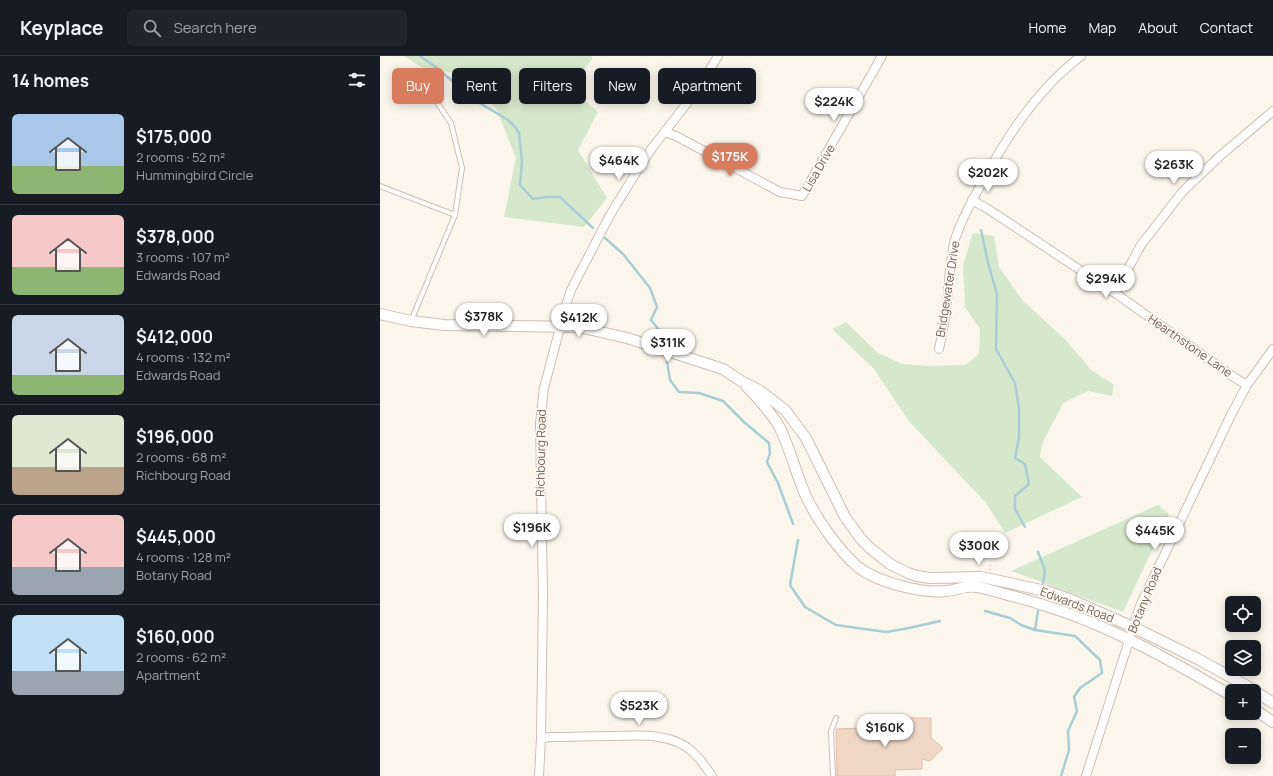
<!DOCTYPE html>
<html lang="en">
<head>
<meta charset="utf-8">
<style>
  :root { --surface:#171b24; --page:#20242c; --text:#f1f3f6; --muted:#9ea1a6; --line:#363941; --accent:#d97c5e }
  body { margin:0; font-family:Manrope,sans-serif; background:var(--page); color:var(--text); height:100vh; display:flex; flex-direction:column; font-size:15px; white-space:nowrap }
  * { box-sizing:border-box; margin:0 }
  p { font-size:13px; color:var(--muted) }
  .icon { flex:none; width:22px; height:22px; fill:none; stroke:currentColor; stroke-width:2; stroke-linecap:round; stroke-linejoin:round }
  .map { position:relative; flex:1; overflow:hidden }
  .side { display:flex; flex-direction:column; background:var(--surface); width:380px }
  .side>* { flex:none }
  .banner { position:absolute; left:12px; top:12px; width:380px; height:36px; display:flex; gap:8px }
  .fabs { position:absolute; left:845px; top:540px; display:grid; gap:8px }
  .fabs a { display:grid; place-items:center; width:36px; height:36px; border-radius:6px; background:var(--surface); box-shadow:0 2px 10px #0003; font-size:20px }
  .price { position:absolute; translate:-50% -34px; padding:0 9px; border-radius:14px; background:#fff; color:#222; font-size:13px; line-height:26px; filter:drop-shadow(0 1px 2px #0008) }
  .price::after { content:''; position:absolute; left:50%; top:24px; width:12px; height:9px; margin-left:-6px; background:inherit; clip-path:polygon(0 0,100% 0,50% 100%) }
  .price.on { background:var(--accent); color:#fff }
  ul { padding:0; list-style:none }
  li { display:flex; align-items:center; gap:12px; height:100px; padding:0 12px }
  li+li { border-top:1px solid var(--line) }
  li span { display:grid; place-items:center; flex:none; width:112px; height:80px; border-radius:6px; color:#555 }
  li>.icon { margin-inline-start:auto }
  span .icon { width:48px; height:48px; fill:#fffc; stroke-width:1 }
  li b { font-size:17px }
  h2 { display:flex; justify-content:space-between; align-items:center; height:48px; padding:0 12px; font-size:17px }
  .tag { padding:0 14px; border-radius:6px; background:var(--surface); box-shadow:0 2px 10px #0003; font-size:14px; line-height:36px }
  .tag.on { background:var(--accent); color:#fff }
  header { display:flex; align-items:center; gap:24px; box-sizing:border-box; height:56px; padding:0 20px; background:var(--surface); border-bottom:1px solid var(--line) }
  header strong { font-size:19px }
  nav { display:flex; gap:22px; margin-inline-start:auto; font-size:14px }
  .search { width:280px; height:36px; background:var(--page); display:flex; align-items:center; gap:10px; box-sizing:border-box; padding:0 14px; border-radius:6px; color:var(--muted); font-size:15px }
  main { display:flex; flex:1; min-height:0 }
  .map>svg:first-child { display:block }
  .green { fill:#d6e8cb }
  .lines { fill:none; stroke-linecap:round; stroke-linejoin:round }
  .stream { stroke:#a9cdd5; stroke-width:2.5 }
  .building { fill:#eed7c6; stroke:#dfbea8 }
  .service-casing { stroke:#cdbeb3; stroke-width:6 }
  .minor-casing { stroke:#cdbeb3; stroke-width:10 }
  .tertiary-casing { stroke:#cdbeb3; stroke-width:12 }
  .path { stroke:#d4baa9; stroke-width:1.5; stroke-dasharray:1 3; stroke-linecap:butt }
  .service { stroke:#fff; stroke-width:4 }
  .minor { stroke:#fff; stroke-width:8 }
  .tertiary { stroke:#fff; stroke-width:10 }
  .labels { text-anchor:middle; stroke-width:3.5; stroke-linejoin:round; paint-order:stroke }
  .street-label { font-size:12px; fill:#755e51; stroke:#fefaf3 }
</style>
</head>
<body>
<header>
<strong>Keyplace</strong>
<div class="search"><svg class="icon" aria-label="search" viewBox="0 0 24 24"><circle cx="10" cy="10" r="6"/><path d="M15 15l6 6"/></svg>Search here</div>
<nav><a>Home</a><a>Map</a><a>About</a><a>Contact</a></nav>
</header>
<main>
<section class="side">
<h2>14 homes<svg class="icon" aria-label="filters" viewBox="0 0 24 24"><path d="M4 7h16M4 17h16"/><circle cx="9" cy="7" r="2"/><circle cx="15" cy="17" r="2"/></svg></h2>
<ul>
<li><span style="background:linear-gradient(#a9c7e8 65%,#8fb573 0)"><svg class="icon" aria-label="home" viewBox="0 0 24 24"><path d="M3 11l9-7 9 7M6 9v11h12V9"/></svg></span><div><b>$175,000</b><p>2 rooms · 52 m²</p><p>Hummingbird Circle</p></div></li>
<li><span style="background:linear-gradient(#f6c9c9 65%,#8fb573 0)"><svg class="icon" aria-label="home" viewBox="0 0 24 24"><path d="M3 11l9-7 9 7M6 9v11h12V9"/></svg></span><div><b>$378,000</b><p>3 rooms · 107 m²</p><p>Edwards Road</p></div></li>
<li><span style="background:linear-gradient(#c9d6e8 75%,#8fb573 0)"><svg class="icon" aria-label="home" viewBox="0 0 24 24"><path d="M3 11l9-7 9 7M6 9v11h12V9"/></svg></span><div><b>$412,000</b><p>4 rooms · 132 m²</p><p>Edwards Road</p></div></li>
<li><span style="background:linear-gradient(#dfe7d0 65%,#b9a48a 0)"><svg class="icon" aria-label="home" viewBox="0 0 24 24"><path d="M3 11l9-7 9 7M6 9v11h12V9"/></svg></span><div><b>$196,000</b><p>2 rooms · 68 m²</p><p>Richbourg Road</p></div></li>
<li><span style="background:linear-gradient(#f6c9c9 65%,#9aa5b1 0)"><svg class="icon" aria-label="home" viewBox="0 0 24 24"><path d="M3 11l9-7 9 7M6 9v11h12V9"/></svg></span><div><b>$445,000</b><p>4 rooms · 128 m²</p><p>Botany Road</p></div></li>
<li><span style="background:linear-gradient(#bfe0f5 70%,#9aa5b1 0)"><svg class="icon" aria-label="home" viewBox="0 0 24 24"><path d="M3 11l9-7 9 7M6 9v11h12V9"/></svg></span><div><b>$160,000</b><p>2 rooms · 62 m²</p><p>Apartment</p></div></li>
</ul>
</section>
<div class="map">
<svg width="893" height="720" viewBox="0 0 893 720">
  <rect width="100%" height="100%" fill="#fbf6ec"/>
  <path class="green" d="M 24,0 L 212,0 L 212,3 L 191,31 L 218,56 L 198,94 L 227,142 L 204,171 L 124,161 L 136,102 L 116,52 L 80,18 L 41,11 Z
    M 593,177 L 614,180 L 619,211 L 643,245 L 686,284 L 710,313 L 734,329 L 732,340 L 708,335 L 683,347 L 662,388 L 660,401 L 702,441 L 625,477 L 606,447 L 528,364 L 494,313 L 452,273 L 466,266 L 498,297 L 522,308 L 549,310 L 585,309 L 599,298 L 600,273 L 585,251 L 583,210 Z
    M 778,449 L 789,458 L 743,556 L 631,515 Z"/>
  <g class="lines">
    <path class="stream" d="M 40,0 L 53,9 L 98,46 L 128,64 L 135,71 L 139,77 L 142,106 L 140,129 L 153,143 L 166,141 L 180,141 L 213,172
      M 601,174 L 608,207 L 617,238 L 616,293 L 635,327 L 639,352 L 639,381 L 635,402 L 645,408 L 649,428 L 635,440 L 635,453 L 645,471
      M 225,182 L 243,198 L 270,232 L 277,251 L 271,264 C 275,270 285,279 287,284
      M 287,306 L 290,324 L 299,336 L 319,337 L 343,345 L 364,366 L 389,387 L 390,397 L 387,406 L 398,427 L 413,468
      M 418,484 L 410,529 L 425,551 L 456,569 L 506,576 L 524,573 L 560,565
      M 658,496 L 665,514 L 663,527
      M 605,555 L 630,562 L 641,569 L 655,574 L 695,580 L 720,604 L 722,617 L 700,632 L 694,641 L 697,655 L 688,675 L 689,694 L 681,720
      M 655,574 L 658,555"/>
  </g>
  <path class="building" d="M 515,662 L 551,662 L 551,682 L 563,692 L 550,705 L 542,703 L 542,713 L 515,714 L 515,720 L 457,720 L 456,673 L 512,671 L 512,669 L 515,669 Z"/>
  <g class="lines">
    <g class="service-casing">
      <path id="service" d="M 0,130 L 75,159
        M 31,265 L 75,159 L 82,112 L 71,67 L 45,29
        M 453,720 L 451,675 L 456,662"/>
    </g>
    <g class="minor-casing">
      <path id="minor" d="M 285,76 L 296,80 L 400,136 L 422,140 L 502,0
        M 592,144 L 608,153 L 735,237 L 852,320 L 867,329
        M 735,237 L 761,189 L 803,135 L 840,100 L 893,55
        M 559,293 C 561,282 564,271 565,260 C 569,236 569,211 574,187 C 579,168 589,151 598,134 C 624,85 656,34 701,0
        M 161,682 L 172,681 C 191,681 211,680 230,680 C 256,680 286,676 308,692 C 318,699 325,710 332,720
        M 159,720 L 161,682 L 163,540 L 160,367 L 164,332 L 186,249 L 191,234 L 230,159 L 254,120 L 272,92 L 318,33 L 338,0
        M 706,720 L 760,550 L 851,359 L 867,329 L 893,293"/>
    </g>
    <g class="tertiary-casing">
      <path id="tertiary" d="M 0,258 L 31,265 L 64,269 L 199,271 L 247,282 L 343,313 L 361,325 L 379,334 L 405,354 L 426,382 L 465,461 L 481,483 L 490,492 L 510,508 L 528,517 L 537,520 L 550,522 L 601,521 L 666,535 L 692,544 L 753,571 L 818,603 L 867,630 L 893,647
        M 367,331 C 376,339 394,361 400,372 C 410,393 416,417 425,438 C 435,461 459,495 478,511 C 497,526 542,538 566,535 C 577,534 586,529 597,531 C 605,532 613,535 621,537 C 635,541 649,544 663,549 C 729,569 792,605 852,640
        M 874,653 L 893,666"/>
    </g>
    <path class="path" d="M 610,514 L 610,506"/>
    <use href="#service" class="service"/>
    <use href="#minor" class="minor"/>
    <use href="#tertiary" class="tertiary"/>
  </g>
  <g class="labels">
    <g class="street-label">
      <text transform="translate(439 112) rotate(-60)" y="4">Lisa Drive</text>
      <text transform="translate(568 233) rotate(-81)" y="4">Bridgewater Drive</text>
      <text transform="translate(810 290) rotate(35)" y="4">Hearthstone Lane</text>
      <text transform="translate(161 397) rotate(-89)" y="4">Richbourg Road</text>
      <text transform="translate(765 544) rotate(-68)" y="4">Botany Road</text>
      <text transform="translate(697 549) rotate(21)" y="4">Edwards Road</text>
    </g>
  </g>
</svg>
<div class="fabs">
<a><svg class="icon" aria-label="locate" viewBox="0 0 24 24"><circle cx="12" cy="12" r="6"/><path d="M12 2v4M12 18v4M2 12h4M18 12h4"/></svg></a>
<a><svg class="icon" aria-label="layers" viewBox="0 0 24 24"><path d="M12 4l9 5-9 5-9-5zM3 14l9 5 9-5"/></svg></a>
<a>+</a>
<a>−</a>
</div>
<b class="price" style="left:454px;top:66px">$224K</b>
<b class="price on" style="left:350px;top:121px">$175K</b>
<b class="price" style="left:239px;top:125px">$464K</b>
<b class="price" style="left:794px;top:129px">$263K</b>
<b class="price" style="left:608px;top:137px">$202K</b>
<b class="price" style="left:726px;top:243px">$294K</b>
<b class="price" style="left:104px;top:281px">$378K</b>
<b class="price" style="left:199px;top:282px">$412K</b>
<b class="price" style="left:288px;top:307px">$311K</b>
<b class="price" style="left:152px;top:492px">$196K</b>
<b class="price" style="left:775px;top:495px">$445K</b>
<b class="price" style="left:599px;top:510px">$300K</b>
<b class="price" style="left:259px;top:670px">$523K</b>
<b class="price" style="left:505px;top:692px">$160K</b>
<div class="banner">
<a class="tag on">Buy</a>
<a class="tag">Rent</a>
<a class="tag">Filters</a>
<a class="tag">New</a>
<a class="tag">Apartment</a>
</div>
</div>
</main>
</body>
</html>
